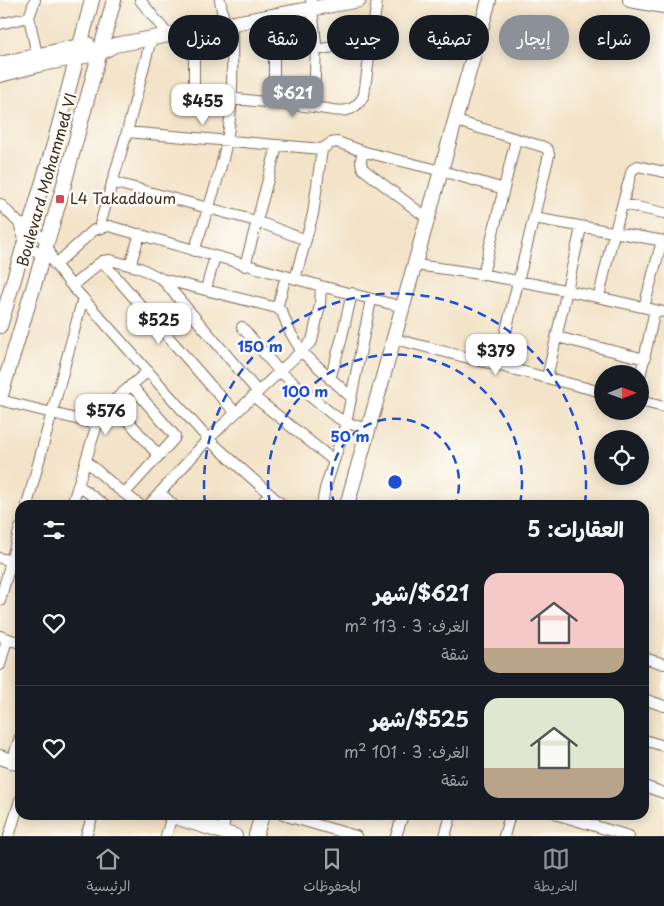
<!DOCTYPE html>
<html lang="ar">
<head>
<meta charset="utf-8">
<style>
  :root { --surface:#171b24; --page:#20242c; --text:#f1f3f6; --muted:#9ea1a6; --line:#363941; --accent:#8c9099 }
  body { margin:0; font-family:"Playpen Sans","Playpen Sans Arabic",sans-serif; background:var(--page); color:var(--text); direction:rtl; height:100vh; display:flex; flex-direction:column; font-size:19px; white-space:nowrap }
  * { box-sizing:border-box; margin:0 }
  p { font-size:16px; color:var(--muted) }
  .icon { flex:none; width:28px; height:28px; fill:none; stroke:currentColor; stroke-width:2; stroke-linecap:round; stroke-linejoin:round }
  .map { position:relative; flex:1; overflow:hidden; direction:ltr }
  .details { position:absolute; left:15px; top:500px; width:634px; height:320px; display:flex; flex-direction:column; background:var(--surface); border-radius:15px; box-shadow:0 2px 12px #0003; direction:rtl }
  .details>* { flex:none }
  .hud { position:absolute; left:15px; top:15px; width:635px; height:45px; direction:rtl; display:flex; gap:10px }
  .needle { width:32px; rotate:89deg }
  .buttons { position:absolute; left:594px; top:365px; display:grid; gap:10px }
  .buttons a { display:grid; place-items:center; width:55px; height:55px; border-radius:50%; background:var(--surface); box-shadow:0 2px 12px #0003; font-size:25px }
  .price { position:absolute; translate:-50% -42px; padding:0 11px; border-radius:10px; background:#fff; color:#222; font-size:16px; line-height:32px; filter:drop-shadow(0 1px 2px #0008) }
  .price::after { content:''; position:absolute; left:50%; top:30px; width:15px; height:11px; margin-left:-8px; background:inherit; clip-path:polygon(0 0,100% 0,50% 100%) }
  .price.on { background:var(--accent); color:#fff }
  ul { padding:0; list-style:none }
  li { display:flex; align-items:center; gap:15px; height:125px; padding:0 25px }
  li+li { border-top:1px solid var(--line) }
  li span { display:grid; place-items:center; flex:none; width:140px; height:100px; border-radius:15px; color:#555 }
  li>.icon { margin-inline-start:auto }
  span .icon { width:60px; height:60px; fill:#fffc; stroke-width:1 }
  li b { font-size:21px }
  h2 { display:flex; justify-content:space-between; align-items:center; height:60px; padding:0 25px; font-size:21px }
  .pill { padding:0 18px; border-radius:22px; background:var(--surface); box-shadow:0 2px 12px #0003; font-size:18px; line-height:45px }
  .pill.on { background:var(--accent); color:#fff }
  .tabs { display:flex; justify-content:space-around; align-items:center; height:70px; border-top:1px solid var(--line); background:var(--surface); font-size:14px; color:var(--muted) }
  .tabs a { display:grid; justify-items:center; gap:2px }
  .tabs .on { color:var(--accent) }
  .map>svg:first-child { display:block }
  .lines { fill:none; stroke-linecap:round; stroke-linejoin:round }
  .street-casing { stroke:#7b6b5a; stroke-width:12 }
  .secondary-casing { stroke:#7b6b5a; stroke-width:16 }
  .street { stroke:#fff; stroke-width:10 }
  .secondary { stroke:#fff; stroke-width:14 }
  .ring { fill:none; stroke:#1d4ed8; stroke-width:2.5; stroke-dasharray:9 6 }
  .poi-dot { fill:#d1495b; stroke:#fdfcf7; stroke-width:2 }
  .labels { text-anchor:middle; stroke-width:5; stroke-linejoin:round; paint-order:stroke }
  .street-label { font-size:15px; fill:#3b2a1e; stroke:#fdfcf7 }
  .poi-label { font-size:15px; fill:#3b2a1e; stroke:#fdfcf7; text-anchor:start }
  .centre { fill:#1d4ed8; stroke:#fdfcf7; stroke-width:2.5 }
  .ring-label { font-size:15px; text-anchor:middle; font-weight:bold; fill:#1d4ed8; stroke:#fdfcf7; stroke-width:5; stroke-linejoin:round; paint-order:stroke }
</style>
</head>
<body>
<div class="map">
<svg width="664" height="836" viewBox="0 0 664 836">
  <rect width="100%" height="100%" fill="#fdfcf7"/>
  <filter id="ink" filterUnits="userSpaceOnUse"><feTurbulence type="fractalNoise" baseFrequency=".02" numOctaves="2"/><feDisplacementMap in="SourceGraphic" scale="10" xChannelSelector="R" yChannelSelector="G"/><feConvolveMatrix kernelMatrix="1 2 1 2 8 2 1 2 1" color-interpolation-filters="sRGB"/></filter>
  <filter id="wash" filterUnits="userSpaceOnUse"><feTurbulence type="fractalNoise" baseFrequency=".0096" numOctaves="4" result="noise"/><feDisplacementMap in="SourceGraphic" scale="20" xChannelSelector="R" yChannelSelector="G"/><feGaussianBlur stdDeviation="1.12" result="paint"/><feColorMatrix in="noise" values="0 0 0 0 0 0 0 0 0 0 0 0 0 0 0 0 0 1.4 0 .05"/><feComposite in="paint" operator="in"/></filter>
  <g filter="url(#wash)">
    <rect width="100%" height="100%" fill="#f3e3c8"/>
  </g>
  <g filter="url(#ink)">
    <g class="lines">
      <g class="street-casing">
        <path id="street" d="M 35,0 L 29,17 L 37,55
          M 140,0 L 169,36
          M 220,0 L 225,26
          M 311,0 L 316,43 L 314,107 C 336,110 352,118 364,95 L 377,0
          M 274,17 L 274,103
          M 0,24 L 29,17
          M 194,31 L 194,89 L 195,93 L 198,95 L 314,107
          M 316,50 L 372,40
          M 456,121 L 544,147 L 548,150 L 549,155 L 498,364
          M 127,132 L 322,149
          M 365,152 C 360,158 360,162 363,169 L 427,218
          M 112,182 L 256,221 L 306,240
          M 0,204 L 19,223 L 25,242 L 42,256 L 48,259
          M 623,204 L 664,213
          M 534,218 L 664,241
          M 19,223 L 29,226 L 46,241 L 53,262 L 72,286 L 208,439 L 282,505
          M 99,228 L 127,132 L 151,39
          M 194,251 C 206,215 220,177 227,140 C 234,102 232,63 232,24
          M 102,261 L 211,386 L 235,412
          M 55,265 L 94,230 L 109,226 L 321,286 L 403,307
          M 130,265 L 140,234
          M 415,265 C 500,275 581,293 664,312
          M 245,266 L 277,146
          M 483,274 L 516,139
          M 162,279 L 258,392
          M 295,279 L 313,214 L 322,149 L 331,143 L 337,142 L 365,152 L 442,171 L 504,189
          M 72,286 L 102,261 L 110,260 L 140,268 L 162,279 L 277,308 L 282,312 L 290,332 L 302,352 L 351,397
          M 206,289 L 215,256
          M 599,296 L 611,245 L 632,170 L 638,166 L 664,172
          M 644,307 L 662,241
          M 277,308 L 286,276
          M 242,327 L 279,371 L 332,414 L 346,423 L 369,429
          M 557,337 L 645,359
          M 395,339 L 602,392
          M 640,377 L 655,310
          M 547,378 L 581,228
          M 330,379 L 341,341 L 352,293
          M 253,396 L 333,460
          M 0,400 L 96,424
          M 640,401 L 664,407
          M 112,402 L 158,455
          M 86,461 L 117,488 L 140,505
          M 78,485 L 104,505
          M 160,492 L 173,505
          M 125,493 L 174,439 L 175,436 L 131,385
          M 27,505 L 83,298
          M 72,505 L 98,421 L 112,402 L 148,371
          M 149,505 L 208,439 L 312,341 L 320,305 L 321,286
          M 261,505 L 269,494
          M 322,505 L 325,489 L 346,423 L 371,300
          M 0,558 L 20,563
          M 0,601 L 20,528
          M 0,636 L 20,643
          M 644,658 L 664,664
          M 0,665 L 7,639
          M 644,699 L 664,706
          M 644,740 L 664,746
          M 12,761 L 20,737
          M 644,786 L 664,793
          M 283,815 L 356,836
          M 558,815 L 629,836
          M 222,832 L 226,815
          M 9,836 L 20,800
          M 86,836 L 93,815
          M 166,836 L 172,816
          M 396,836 L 403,815
          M 445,836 L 451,815
          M 504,836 L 510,815"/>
      </g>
      <g class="secondary-casing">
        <path id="secondary" d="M 630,0 L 664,6
          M 0,64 L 88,44
          M 0,75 L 42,64 L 100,53 L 115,45 L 359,0
          M 0,326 L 54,144 L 92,0
          M 0,398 L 60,199 L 114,0
          M 347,505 L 489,0
          M 0,757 L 20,764
          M 169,815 L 235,836
          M 256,835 L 262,815"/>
      </g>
      <use href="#street" class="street"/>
      <use href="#secondary" class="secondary"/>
    </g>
  </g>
  <g class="ring">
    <path d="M335 505A64 64 0 1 1 455 505"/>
    <path d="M270 504A127 127 0 1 1 520 504"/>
    <path d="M205 504A191 191 0 1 1 585 504"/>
  </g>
  <rect class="poi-dot" x="55" y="194" width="10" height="10" rx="2.5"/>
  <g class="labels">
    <g class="street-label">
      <text transform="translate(47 180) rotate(-74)" y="5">Boulevard Mohammed VI</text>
    </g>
    <g class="poi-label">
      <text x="70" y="204">L4 Takaddoum</text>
    </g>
  </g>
  <circle cx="395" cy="482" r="8" class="centre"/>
  <g class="ring-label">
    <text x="260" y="352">150 m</text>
    <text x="305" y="397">100 m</text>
    <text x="350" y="442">50 m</text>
  </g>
</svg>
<div class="buttons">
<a><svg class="needle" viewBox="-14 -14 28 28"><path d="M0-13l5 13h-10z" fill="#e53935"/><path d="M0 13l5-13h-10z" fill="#9ea1a6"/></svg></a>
<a><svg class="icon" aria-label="locate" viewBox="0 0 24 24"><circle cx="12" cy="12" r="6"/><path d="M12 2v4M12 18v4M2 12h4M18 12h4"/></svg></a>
</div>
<b class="price on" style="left:293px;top:118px">$621</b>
<b class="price" style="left:203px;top:126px">$455</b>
<b class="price" style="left:159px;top:345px">$525</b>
<b class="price" style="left:496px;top:376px">$379</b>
<b class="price" style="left:106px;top:436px">$576</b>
<div class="hud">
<a class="pill">شراء</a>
<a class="pill on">إيجار</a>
<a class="pill">تصفية</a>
<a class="pill">جديد</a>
<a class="pill">شقة</a>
<a class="pill">منزل</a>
</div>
<section class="details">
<h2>العقارات: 5<svg class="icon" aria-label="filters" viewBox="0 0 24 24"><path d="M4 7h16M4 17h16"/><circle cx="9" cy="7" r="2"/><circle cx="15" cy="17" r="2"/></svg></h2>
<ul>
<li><span style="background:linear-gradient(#f6c9c9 75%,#b9a48a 0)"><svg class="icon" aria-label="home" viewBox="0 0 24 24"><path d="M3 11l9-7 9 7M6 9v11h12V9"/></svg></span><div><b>$621/شهر</b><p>الغرف: 3 · 113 m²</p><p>شقة</p></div><svg class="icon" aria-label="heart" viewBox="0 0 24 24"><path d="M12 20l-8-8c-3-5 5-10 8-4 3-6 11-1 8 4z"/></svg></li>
<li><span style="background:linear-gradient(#dfe7d0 70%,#b9a48a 0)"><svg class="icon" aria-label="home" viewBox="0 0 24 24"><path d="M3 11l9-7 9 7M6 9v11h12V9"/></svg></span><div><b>$525/شهر</b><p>الغرف: 3 · 101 m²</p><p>شقة</p></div><svg class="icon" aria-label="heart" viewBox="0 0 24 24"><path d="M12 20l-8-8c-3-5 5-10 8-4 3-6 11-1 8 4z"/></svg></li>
</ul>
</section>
</div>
<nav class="tabs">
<a class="on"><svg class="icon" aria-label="map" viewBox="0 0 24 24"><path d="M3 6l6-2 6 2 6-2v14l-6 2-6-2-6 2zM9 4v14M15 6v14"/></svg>الخريطة</a>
<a><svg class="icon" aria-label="saved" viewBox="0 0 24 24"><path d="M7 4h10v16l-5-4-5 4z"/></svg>المحفوظات</a>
<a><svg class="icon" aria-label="home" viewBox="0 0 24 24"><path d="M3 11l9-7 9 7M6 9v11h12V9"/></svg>الرئيسية</a>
</nav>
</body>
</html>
